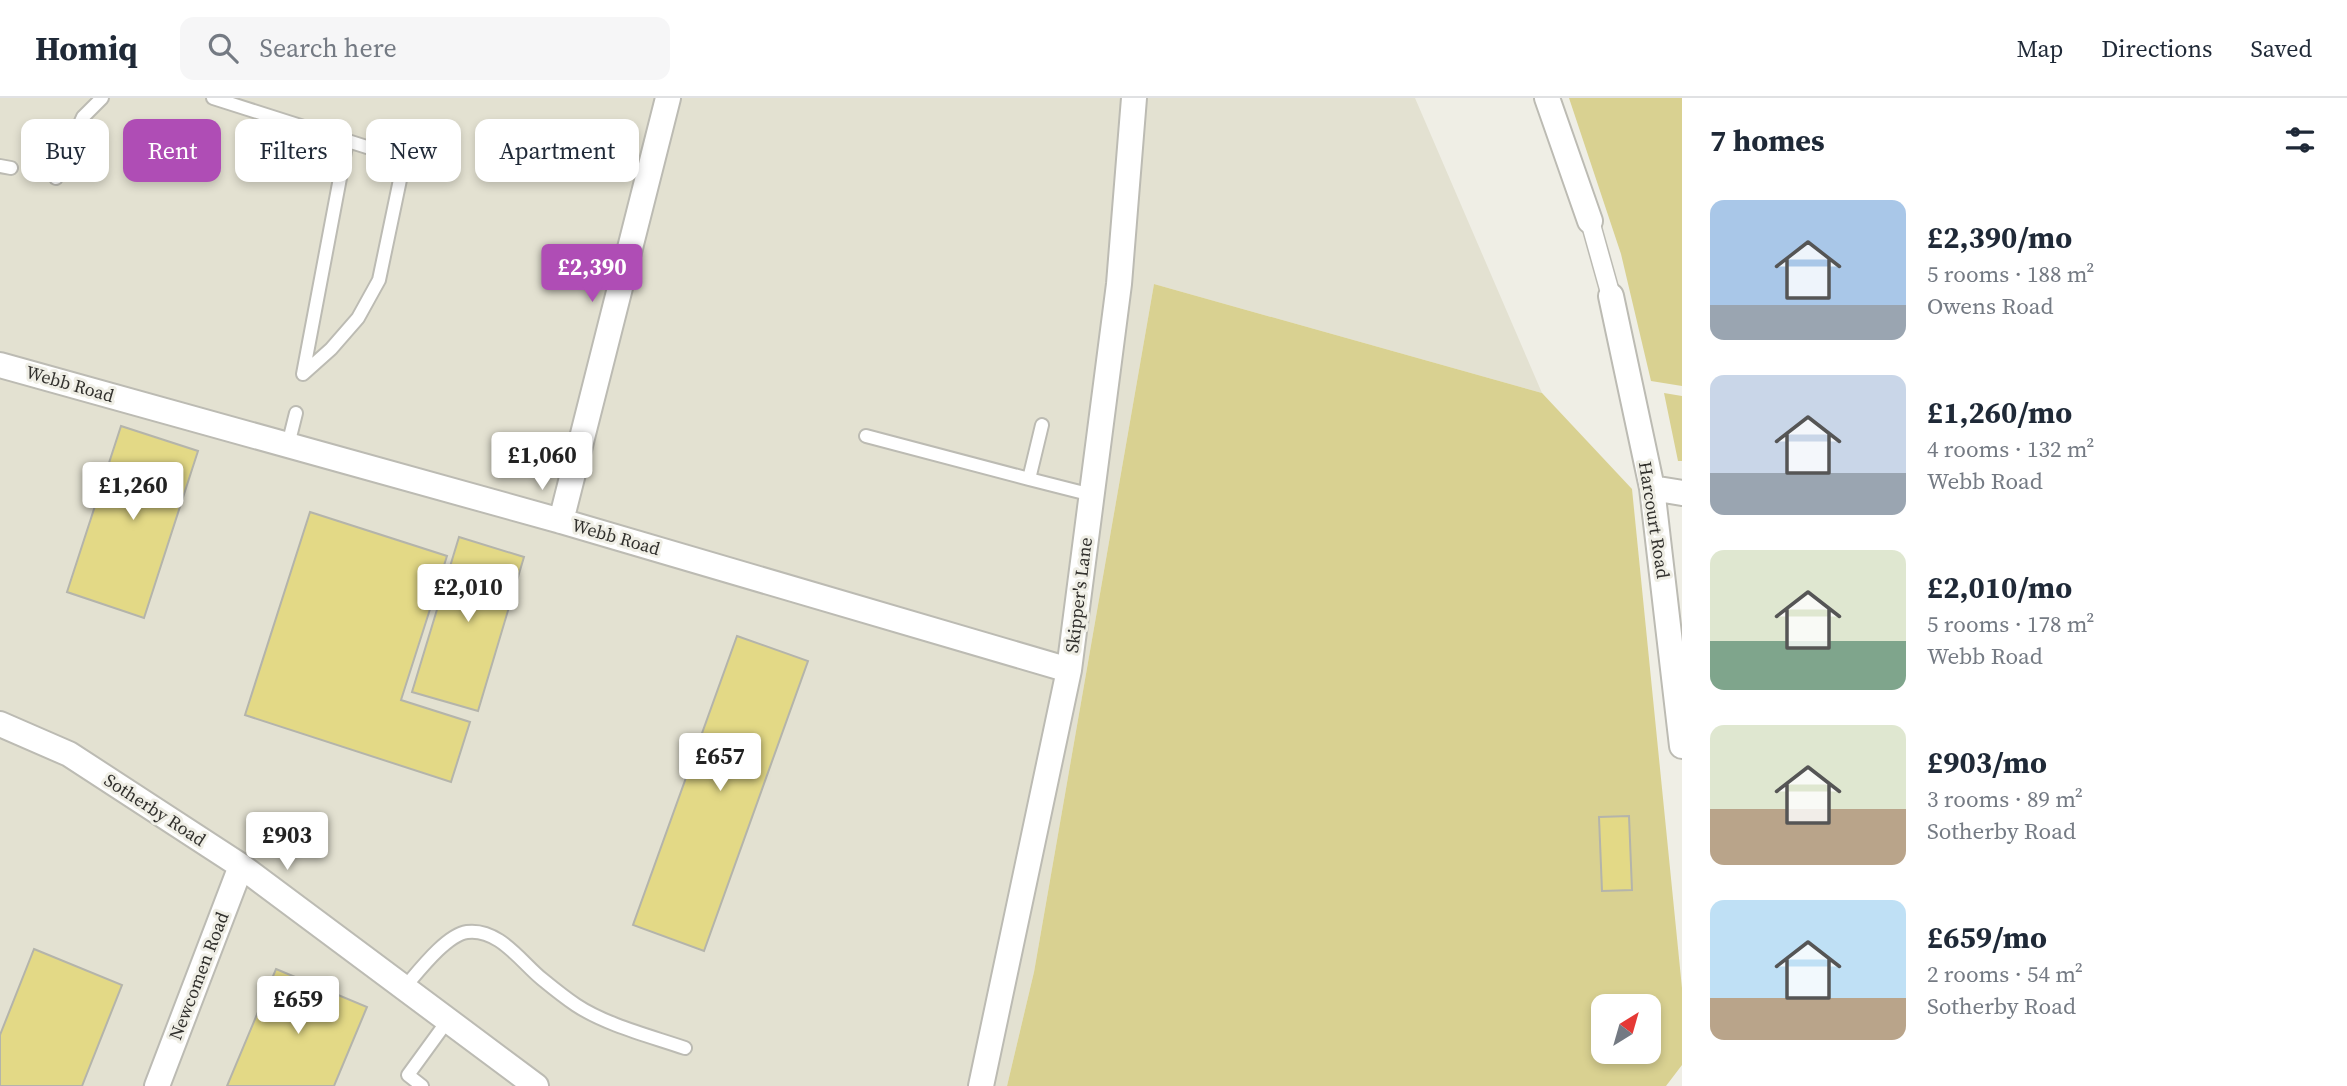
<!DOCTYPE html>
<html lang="en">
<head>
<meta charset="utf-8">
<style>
  :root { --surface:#fff; --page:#f6f6f7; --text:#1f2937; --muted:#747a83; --line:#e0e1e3; --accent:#af4db5 }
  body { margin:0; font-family:"Source Serif 4",serif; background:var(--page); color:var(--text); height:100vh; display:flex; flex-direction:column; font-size:26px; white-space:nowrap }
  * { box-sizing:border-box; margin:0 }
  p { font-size:23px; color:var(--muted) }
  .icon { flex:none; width:38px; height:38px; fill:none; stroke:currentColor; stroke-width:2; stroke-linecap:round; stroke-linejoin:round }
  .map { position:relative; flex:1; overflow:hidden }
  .details { display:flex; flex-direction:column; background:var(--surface); width:665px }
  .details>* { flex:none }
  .hud { position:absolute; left:21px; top:21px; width:665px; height:63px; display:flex; gap:14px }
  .needle { width:46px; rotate:37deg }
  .controls { position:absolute; left:1591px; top:896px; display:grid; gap:14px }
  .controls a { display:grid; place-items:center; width:70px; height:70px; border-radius:14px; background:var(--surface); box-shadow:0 4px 10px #0003; font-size:35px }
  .price { position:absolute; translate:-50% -60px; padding:0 16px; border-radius:7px; background:#fff; color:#222; font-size:23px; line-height:46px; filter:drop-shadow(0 2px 4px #0008) }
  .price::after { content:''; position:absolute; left:50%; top:42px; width:21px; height:16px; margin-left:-10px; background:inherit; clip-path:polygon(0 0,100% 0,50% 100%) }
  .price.on { background:var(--accent); color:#fff }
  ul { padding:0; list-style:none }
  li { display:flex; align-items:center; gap:21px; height:175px; padding:0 28px }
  li span { display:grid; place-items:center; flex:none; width:196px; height:140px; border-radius:14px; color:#555 }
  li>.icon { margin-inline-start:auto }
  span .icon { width:84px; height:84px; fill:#fffc; stroke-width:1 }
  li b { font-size:30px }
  h2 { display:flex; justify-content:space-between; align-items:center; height:84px; padding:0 28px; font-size:30px }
  .pill { padding:0 24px; border-radius:14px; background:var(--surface); box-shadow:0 4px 10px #0003; font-size:24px; line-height:63px }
  .pill.on { background:var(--accent); color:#fff }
  header { display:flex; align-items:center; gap:42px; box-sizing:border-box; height:98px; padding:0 35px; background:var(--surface); border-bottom:2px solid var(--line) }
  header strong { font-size:33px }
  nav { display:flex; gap:38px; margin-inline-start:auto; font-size:24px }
  .search { width:490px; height:63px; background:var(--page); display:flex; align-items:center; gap:18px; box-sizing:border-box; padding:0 24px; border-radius:14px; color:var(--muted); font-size:26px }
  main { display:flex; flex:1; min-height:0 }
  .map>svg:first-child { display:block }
  .built { fill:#e3e1d1 }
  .green { fill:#d9d191; fill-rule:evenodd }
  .building { fill:#e3d986; stroke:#b4b4ab; stroke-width:2 }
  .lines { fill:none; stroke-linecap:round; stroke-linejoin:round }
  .service-casing { stroke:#bcbbb3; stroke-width:16 }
  .pedestrian-casing { stroke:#bcbbb3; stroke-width:21 }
  .minor-casing { stroke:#bcbbb3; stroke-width:28 }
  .service { stroke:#fff; stroke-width:12 }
  .pedestrian { stroke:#fff; stroke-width:18 }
  .minor { stroke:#fff; stroke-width:24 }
  .labels { text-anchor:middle; stroke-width:6; stroke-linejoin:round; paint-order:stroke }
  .street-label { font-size:18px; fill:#31302d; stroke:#efeee5 }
</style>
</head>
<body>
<header>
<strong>Homiq</strong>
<div class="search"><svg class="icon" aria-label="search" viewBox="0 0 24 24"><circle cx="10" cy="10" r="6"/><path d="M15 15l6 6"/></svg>Search here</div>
<nav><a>Map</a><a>Directions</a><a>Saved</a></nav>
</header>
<main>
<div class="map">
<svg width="1682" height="988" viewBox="0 0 1682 988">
  <rect width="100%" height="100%" fill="#efeee5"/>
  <path class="built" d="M 0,0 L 1415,0 L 1542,295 L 1154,186 L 1034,874 L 1007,988 L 0,988 Z"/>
  <path class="green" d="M 1569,0 L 1682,0 L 1682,288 L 1651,283 L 1621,156 Z
    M 1154,186 L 1542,295 L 1632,391 L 1682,890 L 1682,967 L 1666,988 L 1007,988 L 1034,874 ZM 1603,908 L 1648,908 L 1648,954 L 1603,954 Z
    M 1664,295 L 1682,298 L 1682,363 L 1678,363 Z"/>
  <path class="building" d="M 121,328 L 198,353 L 144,520 L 67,494 Z
    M 310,414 L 447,458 L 401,602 L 470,624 L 451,684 L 245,617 Z
    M 459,439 L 524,459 L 478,613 L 412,594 Z
    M 737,538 L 808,563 L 704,853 L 633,827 Z
    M 1629,718 L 1632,792 L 1602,793 L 1599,719 Z
    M 34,851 L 122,887 L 82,988 L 0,988 L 0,937 Z
    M 276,871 L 367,909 L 334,988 L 227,988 Z"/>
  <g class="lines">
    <g class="service-casing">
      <path id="service" d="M 213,0 L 373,51 L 393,63 L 401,77 L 379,182 L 358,220 L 331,251 L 303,276
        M 0,68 L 11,70
        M 56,80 L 83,19 L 102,0
        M 303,276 L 347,43
        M 1042,327 L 1029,381 L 1092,397
        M 866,338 L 1029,381
        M 288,347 L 296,315
        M 404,890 C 418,874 446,837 467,834 C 499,830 521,864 542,881 C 553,890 564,899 576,907 C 606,927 650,938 685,950
        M 422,988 L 408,977 L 448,922"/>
    </g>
    <g class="pedestrian-casing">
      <path id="pedestrian" d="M 1590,123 L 1611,198"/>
    </g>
    <g class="minor-casing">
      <path id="minor" d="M 1547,0 L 1590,123
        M 1611,198 L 1652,390 L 1682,648
        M 0,267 L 561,423 L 1069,572
        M 1652,390 L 1682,395
        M 561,423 L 668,0
        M 0,626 L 69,656 L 241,768 L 536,988
        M 157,988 L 241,768
        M 981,988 L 1069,572 L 1119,186 L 1134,0"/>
    </g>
    <use href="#service" class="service"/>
    <use href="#pedestrian" class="pedestrian"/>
    <use href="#minor" class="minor"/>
  </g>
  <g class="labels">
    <g class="street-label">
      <text transform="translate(70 286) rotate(16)" y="6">Webb Road</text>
      <text transform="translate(1654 422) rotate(81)" y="6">Harcourt Road</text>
      <text transform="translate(616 439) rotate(16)" y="6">Webb Road</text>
      <text transform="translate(1079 497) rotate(-83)" y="6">Skipper's Lane</text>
      <text transform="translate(155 712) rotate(33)" y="6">Sotherby Road</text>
      <text transform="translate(199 878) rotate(-69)" y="6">Newcomen Road</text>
    </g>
  </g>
</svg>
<div class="controls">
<a><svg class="needle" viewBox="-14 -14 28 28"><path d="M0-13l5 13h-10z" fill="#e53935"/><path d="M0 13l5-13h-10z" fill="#747a83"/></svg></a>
</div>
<b class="price on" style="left:592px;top:206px">£2,390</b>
<b class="price" style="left:542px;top:394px">£1,060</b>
<b class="price" style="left:133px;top:424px">£1,260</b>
<b class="price" style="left:468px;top:526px">£2,010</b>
<b class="price" style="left:720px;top:695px">£657</b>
<b class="price" style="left:287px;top:774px">£903</b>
<b class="price" style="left:298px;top:938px">£659</b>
<div class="hud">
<a class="pill">Buy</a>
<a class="pill on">Rent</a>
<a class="pill">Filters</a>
<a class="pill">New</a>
<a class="pill">Apartment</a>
</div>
</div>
<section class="details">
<h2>7 homes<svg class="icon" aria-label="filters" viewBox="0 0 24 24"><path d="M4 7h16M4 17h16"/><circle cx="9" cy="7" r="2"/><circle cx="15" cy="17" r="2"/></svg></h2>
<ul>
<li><span style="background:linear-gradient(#a9c7e8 75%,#9aa5b1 0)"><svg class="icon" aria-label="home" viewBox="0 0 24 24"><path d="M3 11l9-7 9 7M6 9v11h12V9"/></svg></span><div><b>£2,390/mo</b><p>5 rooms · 188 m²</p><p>Owens Road</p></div></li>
<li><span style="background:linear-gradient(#c9d6e8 70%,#9aa5b1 0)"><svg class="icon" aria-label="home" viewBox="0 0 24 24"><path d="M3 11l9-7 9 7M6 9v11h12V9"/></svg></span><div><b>£1,260/mo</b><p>4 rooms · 132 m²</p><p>Webb Road</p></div></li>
<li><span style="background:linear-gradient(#dfe7d0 65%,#7fa58c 0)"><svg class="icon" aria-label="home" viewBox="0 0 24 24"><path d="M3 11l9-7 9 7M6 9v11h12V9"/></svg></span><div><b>£2,010/mo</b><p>5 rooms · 178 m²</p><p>Webb Road</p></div></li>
<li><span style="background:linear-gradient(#dfe7d0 60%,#b9a48a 0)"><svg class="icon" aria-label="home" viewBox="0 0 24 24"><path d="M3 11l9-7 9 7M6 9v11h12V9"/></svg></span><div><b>£903/mo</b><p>3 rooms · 89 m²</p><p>Sotherby Road</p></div></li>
<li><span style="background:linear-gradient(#bfe0f5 70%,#b9a48a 0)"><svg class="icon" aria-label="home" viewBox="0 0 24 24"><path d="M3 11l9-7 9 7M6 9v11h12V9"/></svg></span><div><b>£659/mo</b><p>2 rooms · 54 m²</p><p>Sotherby Road</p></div></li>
</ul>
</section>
</main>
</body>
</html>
